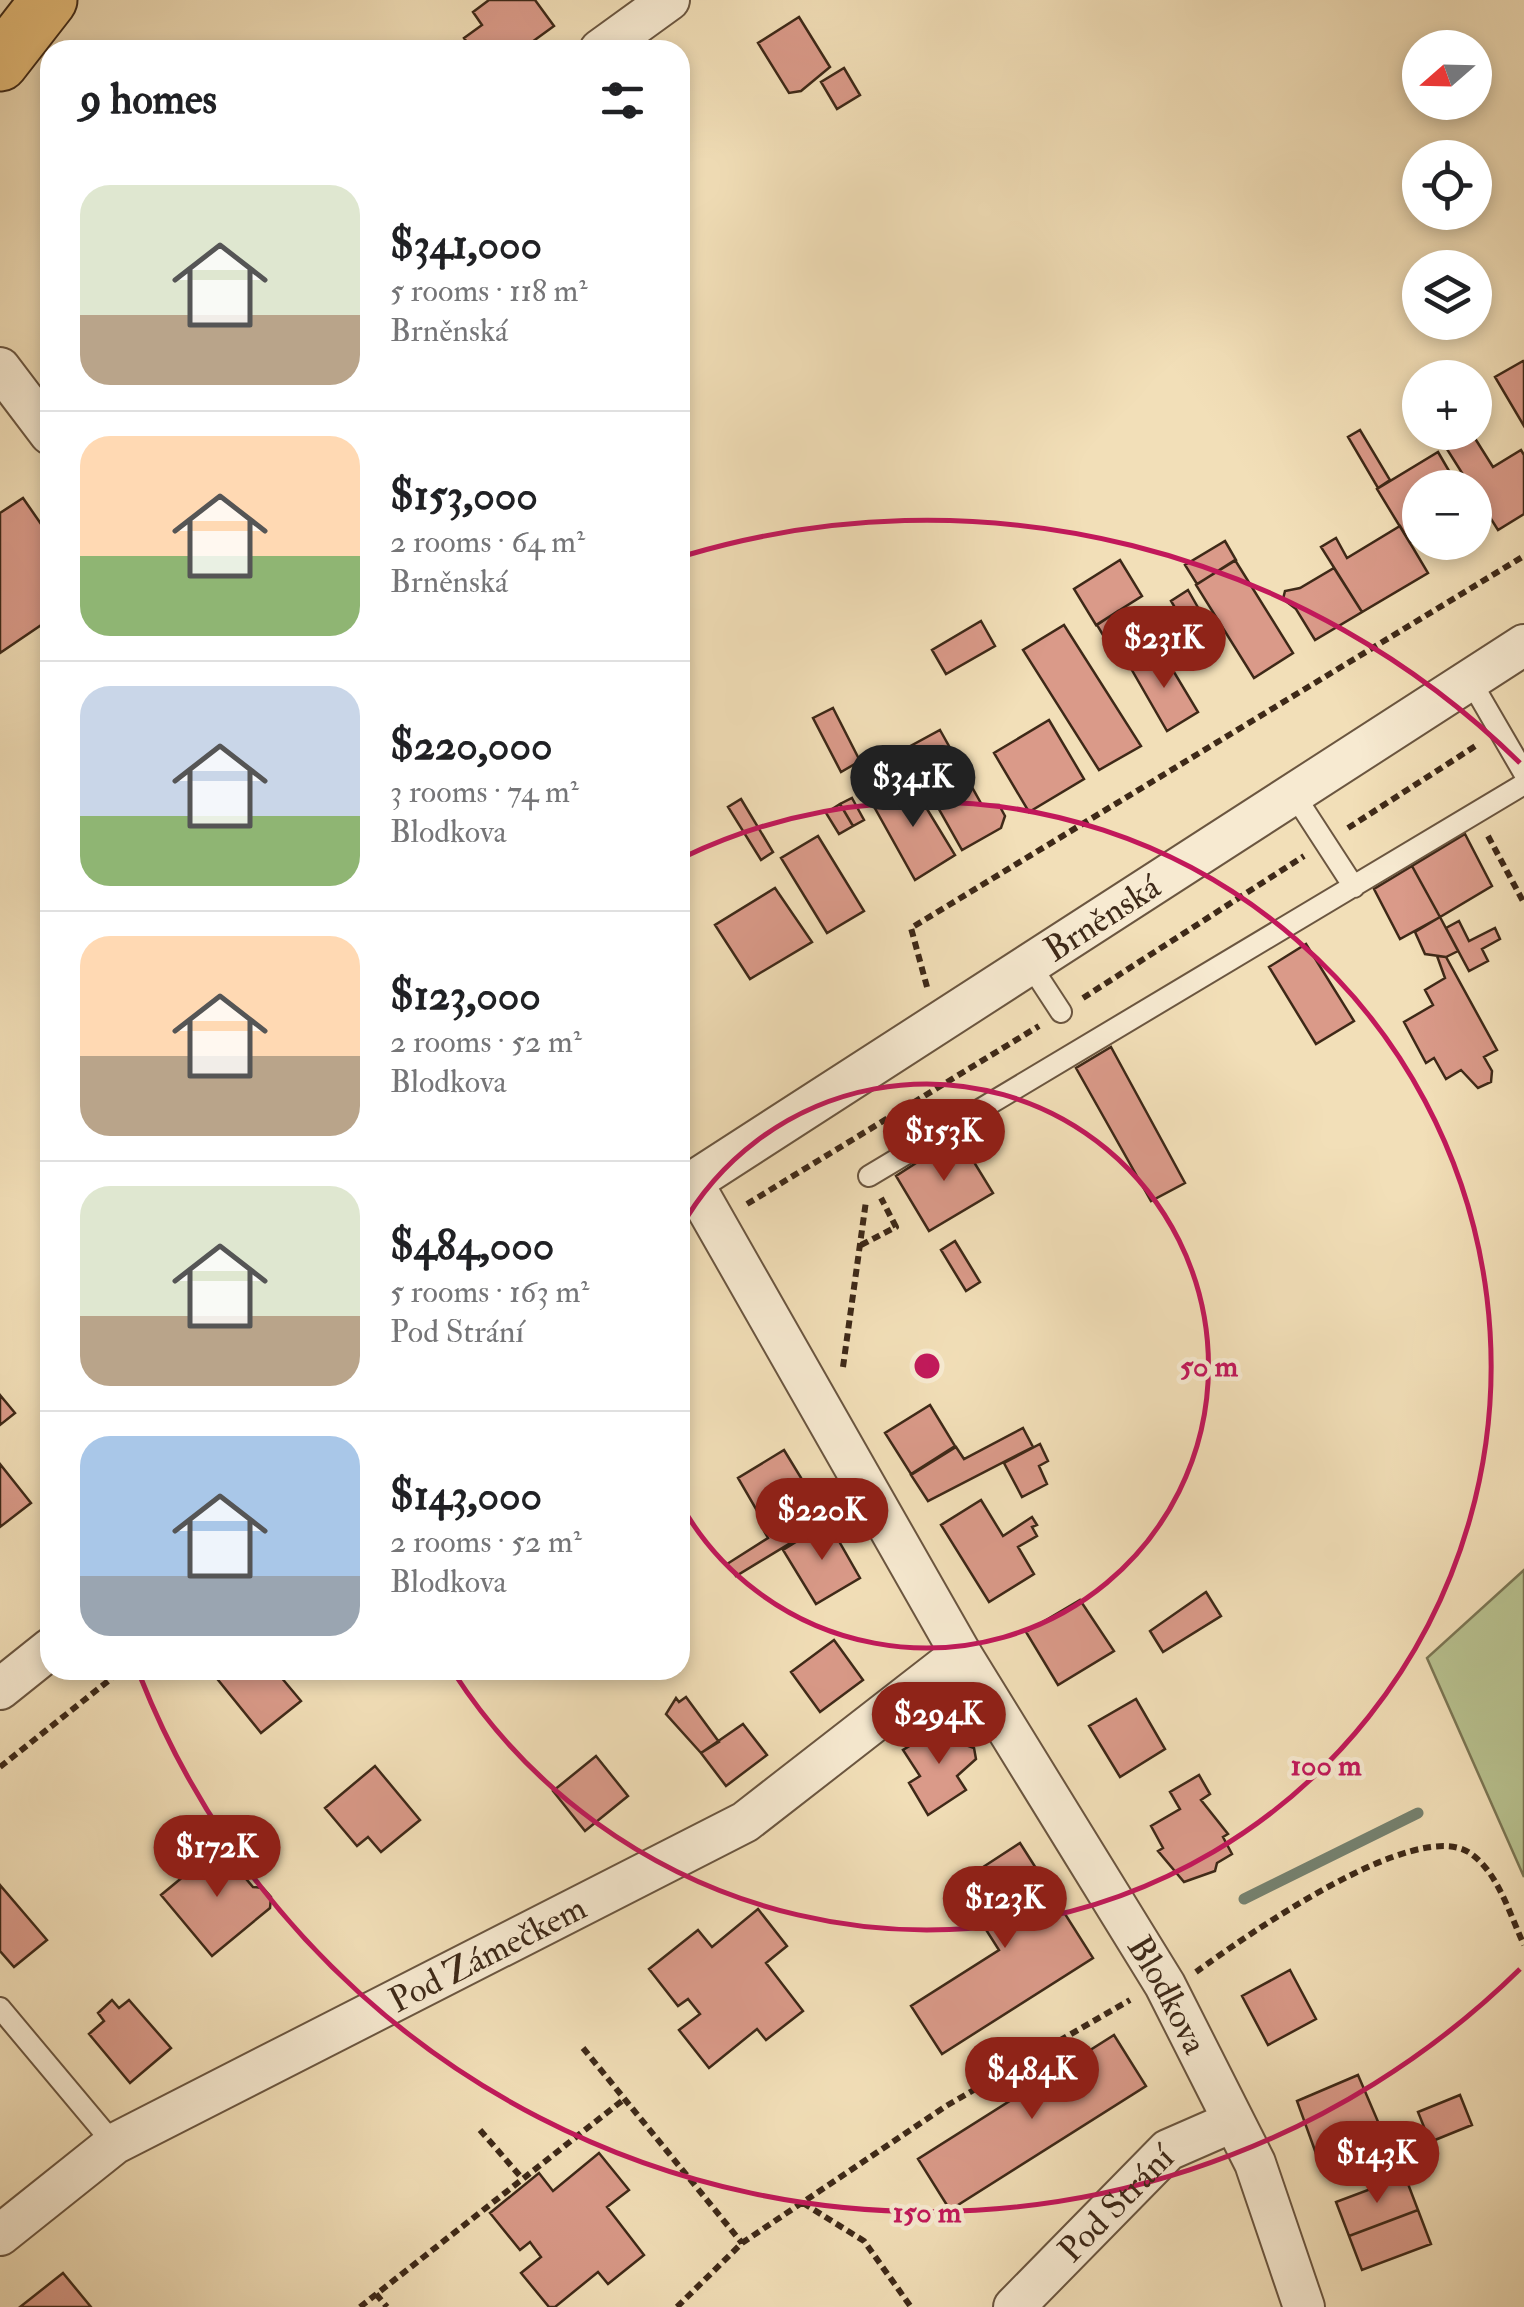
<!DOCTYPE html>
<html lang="en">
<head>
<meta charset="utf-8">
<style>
  :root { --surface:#fff; --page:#f6f6f6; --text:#202124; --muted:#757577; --line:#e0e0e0; --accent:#8f2418 }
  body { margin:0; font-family:"IM FELL Double Pica",serif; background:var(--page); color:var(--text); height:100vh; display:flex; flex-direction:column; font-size:38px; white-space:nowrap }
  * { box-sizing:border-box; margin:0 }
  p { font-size:32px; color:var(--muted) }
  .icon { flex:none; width:55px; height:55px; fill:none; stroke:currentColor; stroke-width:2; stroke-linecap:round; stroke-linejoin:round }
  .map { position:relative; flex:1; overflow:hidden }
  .sheet { position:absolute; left:40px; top:40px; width:650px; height:1640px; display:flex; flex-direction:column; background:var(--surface); border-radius:30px; box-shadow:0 5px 15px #0003 }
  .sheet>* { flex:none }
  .needle { width:65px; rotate:250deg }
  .tools { position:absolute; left:1402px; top:30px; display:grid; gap:20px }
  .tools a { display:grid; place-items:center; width:90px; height:90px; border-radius:50%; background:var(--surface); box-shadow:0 5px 15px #0003; font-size:50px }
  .price { position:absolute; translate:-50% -85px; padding:0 22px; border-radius:35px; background:var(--accent); color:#fff; font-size:32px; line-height:65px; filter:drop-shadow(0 2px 5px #0008) }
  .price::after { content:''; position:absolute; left:50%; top:60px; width:30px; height:22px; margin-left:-15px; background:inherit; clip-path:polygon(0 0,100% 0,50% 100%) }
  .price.current { background:#222; color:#fff }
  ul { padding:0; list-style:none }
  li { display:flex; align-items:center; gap:30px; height:250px; padding:0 40px }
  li+li { border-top:2px solid var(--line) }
  li span { display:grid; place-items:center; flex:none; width:280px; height:200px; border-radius:30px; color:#555 }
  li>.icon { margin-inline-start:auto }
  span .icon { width:120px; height:120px; fill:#fffc; stroke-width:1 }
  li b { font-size:42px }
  h2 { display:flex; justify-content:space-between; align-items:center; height:120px; padding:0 40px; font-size:42px }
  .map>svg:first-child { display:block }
  .green { fill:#b8c290; stroke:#7b7654; stroke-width:2.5 }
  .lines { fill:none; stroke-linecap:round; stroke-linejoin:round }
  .stream { stroke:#768270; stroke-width:11 }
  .building { fill:#da9a89; stroke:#3e2918; stroke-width:2.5 }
  .service-casing { stroke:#6b5640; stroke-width:24 }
  .minor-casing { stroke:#6b5640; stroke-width:44 }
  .primary-casing { stroke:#3e2918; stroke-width:59 }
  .path { stroke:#3e2918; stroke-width:6; stroke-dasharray:8 5; stroke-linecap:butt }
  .service { stroke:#f7ead1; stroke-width:20 }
  .minor { stroke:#f7ead1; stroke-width:40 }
  .primary { stroke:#e9c07c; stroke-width:55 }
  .ring { fill:none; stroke:#c2185b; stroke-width:5 }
  .labels { text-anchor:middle; stroke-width:9; stroke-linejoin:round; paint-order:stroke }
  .street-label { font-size:35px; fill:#3e2918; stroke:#f7ead1 }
  .centre { fill:#c2185b; stroke:#f7ead1; stroke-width:5 }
  .ring-label { font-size:30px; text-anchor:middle; font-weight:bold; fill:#c2185b; stroke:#f7ead1; stroke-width:9; stroke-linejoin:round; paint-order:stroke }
</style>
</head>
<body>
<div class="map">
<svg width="1524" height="2307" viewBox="0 0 1524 2307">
  <rect width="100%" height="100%" fill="#f2dfb8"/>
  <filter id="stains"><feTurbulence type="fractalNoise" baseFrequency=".002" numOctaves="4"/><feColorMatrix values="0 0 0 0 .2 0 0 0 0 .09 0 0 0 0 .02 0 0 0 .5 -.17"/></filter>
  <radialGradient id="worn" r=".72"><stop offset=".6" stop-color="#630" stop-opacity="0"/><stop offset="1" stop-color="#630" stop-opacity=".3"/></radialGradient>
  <path class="green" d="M 1524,1570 L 1524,1877 L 1427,1658 Z"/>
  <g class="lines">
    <path class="stream" d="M 1244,1899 L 1418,1813"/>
  </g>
  <path class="building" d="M 489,0 L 535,0 L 554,26 L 521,50 L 472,50 L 464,38 L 482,25 L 473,12 Z
    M 799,17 L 830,67 L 801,91 L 789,93 L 758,43 Z
    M 844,68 L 860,95 L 837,109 L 821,82 Z
    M 1523,361 L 1524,362 L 1524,426 L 1495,377 Z
    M 1360,430 L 1390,480 L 1378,488 L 1348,437 Z
    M 1471,432 L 1493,467 L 1521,450 L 1524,455 L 1524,514 L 1498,530 L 1445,446 Z
    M 1438,452 L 1459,488 L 1420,488 L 1420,538 L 1410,543 L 1377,489 Z
    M 23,498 L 50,537 L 50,619 L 0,653 L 0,513 Z
    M 1400,526 L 1428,573 L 1362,612 L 1321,547 L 1336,538 L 1347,558 Z
    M 1225,541 L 1236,560 L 1197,584 L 1185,565 Z
    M 1120,560 L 1142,596 L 1096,625 L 1074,589 Z
    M 1235,560 L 1293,653 L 1254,678 L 1196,585 Z
    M 1334,568 L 1362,612 L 1315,640 L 1296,609 L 1283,599 L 1285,591 L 1300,588 Z
    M 1188,590 L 1204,618 L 1187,628 L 1171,601 Z
    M 1118,611 L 1140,648 L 1119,662 L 1097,625 Z
    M 981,621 L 995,646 L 946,674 L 932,650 Z
    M 1064,625 L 1141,746 L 1099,770 L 1023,650 Z
    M 1152,651 L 1162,666 L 1168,662 L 1198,712 L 1167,731 L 1129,665 Z
    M 833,708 L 860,761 L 841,772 L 813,718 Z
    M 1049,720 L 1084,779 L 1029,812 L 994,753 Z
    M 940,730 L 982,805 L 999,805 L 1005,816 L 1001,828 L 962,850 L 905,749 Z
    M 910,781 L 955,855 L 915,880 L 872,803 Z
    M 852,798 L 864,820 L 853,826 L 840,804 Z
    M 741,799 L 773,852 L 761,860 L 728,807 Z
    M 840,804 L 853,826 L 839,834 L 826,813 Z
    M 1465,834 L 1492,886 L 1440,917 L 1412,866 Z
    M 818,836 L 864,911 L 827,933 L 781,858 Z
    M 1412,866 L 1440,917 L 1400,939 L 1374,889 Z
    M 775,888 L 812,942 L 750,979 L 715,925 Z
    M 1440,917 L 1458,951 L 1446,957 L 1425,954 L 1415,932 Z
    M 1459,921 L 1469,941 L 1495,928 L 1500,939 L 1482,949 L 1488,961 L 1469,971 L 1446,928 Z
    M 1306,944 L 1354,1021 L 1316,1044 L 1269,967 Z
    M 1437,956 L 1446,957 L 1497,1050 L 1484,1057 L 1492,1071 L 1491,1082 L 1478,1088 L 1461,1070 L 1446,1079 L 1434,1058 L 1426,1063 L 1404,1022 L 1433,1005 L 1425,990 L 1445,978 Z
    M 1111,1047 L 1185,1183 L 1151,1201 L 1076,1068 Z
    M 958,1136 L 993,1193 L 929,1231 L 896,1176 Z
    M 955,1241 L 980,1282 L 966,1291 L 941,1250 Z
    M 0,1395 L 15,1413 L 0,1425 Z
    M 930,1405 L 955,1446 L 911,1474 L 885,1433 Z
    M 1023,1428 L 1033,1447 L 928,1501 L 911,1475 L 956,1447 L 964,1459 Z
    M 1040,1444 L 1048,1461 L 1039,1466 L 1047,1484 L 1022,1497 L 1004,1463 Z
    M 784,1450 L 814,1499 L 767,1528 L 738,1478 Z
    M 0,1464 L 31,1503 L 0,1527 Z
    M 981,1500 L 1003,1536 L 1032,1517 L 1037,1525 L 1032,1527 L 1037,1536 L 1018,1547 L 1034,1574 L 989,1602 L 941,1525 Z
    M 784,1518 L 797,1539 L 736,1576 L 727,1564 L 768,1538 L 764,1531 Z
    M 828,1522 L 860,1578 L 816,1604 L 783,1550 Z
    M 1206,1592 L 1221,1616 L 1163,1652 L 1150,1631 Z
    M 1080,1600 L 1114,1651 L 1058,1685 L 1026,1632 Z
    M 834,1640 L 863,1680 L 820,1712 L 791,1672 Z
    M 210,1670 L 275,1670 L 301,1701 L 261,1733 Z
    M 686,1697 L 719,1742 L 701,1753 L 666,1714 L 676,1698 L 679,1702 Z
    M 1136,1699 L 1165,1749 L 1120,1777 L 1089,1726 Z
    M 947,1723 L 960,1743 L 974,1748 L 976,1759 L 957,1776 L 966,1790 L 928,1815 L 909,1783 L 920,1776 L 903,1750 Z
    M 743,1724 L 767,1755 L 726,1786 L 701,1753 Z
    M 596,1756 L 628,1796 L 585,1831 L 553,1791 Z
    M 375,1766 L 420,1820 L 381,1852 L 368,1837 L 357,1846 L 325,1808 Z
    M 1199,1775 L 1210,1794 L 1201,1800 L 1228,1834 L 1223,1837 L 1232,1854 L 1217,1863 L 1215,1871 L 1184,1882 L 1158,1851 L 1163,1848 L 1151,1826 L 1180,1809 L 1170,1792 Z
    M 1020,1843 L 1093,1958 L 942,2054 L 911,2006 L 999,1950 L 957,1884 Z
    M 219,1847 L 230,1848 L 237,1856 L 236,1867 L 253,1887 L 263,1888 L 271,1897 L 270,1908 L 212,1956 L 161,1895 Z
    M 0,1885 L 47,1940 L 14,1967 L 0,1951 Z
    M 758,1909 L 787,1946 L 766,1963 L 803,2011 L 766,2040 L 757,2029 L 709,2068 L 679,2030 L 700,2014 L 688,1999 L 678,2006 L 649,1969 L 698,1930 L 712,1947 Z
    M 1290,1970 L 1316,2019 L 1268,2045 L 1242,1996 Z
    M 112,2000 L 119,2008 L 129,2000 L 171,2048 L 130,2083 L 89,2034 L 104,2021 L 98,2013 Z
    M 1114,2035 L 1146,2086 L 950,2210 L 918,2159 Z
    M 1358,2075 L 1382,2131 L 1318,2159 L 1297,2101 Z
    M 1460,2095 L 1472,2125 L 1430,2142 L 1418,2112 Z
    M 599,2153 L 629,2190 L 607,2207 L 644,2255 L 608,2284 L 598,2272 L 555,2307 L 549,2307 L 521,2273 L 541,2257 L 530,2242 L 520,2250 L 490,2213 L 539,2173 L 553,2191 Z
    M 1405,2176 L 1418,2210 L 1349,2236 L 1336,2202 Z
    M 1418,2210 L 1431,2244 L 1362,2270 L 1349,2236 Z
    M 63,2273 L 91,2307 L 20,2307 Z"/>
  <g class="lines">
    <g class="service-casing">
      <path id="service" d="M 1470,680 L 1524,773
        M 1293,793 L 1354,887
        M 1029,963 L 1061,1012
        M 869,1176 L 1524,784
        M 0,2008 L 114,2144"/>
    </g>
    <g class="minor-casing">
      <g id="minor">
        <path d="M 600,50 L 669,0"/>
        <path d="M 0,368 L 50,434"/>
        <path id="s1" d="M 692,1182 L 961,1654 L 1165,1985 L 1255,2163 L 1304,2307"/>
        <path id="s2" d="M 680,1190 L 1524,645"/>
        <path d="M 0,1689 L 50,1649"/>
        <path id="s3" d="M 0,2235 L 114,2144 L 745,1822 L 961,1654"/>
        <path id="s4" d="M 1014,2307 L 1168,2150 L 1232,2122"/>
      </g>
    </g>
    <g class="primary-casing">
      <path id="primary" d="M 0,63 L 49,0"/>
    </g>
    <path class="path" d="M 1348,828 L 1477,745
      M 1488,836 L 1524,903
      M 927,987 L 911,928 L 1524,556
      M 1083,998 L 1304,856
      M 747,1204 L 1039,1026
      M 861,1245 L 896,1227 L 881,1198
      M 843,1367 L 866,1201
      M 0,1767 L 122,1670
      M 1196,1972 C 1243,1938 1415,1816 1470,1853 C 1498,1872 1510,1915 1524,1945
      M 583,2048 L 742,2243
      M 480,2130 L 521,2177
      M 803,2203 L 864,2241 L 911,2307
      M 376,2294 L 387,2307
      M 360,2307 L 623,2100
      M 677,2307 L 742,2243 L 946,2106 L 1130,2000"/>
    <use href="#service" class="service"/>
    <use href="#minor" class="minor"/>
    <use href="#primary" class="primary"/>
  </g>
  <g class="ring">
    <path d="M680 1229A282 282 0 1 1 680 1503"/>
    <path d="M684 857A564 564 0 1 1 454 1673"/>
    <path d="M1520 1969A846 846 0 0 1 140 1676M687 555A846 846 0 0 1 1520 763"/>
  </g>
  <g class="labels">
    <g class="street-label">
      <text dy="12" stroke="none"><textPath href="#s2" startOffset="502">Brněnská</textPath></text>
      <text dy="12" stroke="none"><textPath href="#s3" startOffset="565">Pod Zámečkem</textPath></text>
      <text dy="12" stroke="none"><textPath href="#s1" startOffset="942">Blodkova</textPath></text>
      <text dy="12" stroke="none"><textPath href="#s4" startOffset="145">Pod Strání</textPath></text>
    </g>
  </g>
  <circle cx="927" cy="1366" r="15" class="centre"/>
  <g class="ring-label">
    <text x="1209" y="1376">50 m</text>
    <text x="1326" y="1775">100 m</text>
    <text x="927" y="2222">150 m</text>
  </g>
  <rect width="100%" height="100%" filter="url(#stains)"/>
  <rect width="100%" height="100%" fill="url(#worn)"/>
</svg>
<div class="tools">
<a><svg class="needle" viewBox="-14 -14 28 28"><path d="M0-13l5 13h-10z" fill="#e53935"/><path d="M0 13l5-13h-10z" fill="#757577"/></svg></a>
<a><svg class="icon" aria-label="locate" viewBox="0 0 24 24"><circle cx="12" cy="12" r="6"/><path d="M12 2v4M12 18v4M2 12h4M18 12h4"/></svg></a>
<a><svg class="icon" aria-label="layers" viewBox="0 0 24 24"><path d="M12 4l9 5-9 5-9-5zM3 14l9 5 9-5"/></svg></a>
<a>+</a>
<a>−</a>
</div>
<b class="price" style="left:1164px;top:691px">$231K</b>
<b class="price current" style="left:913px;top:830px">$341K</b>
<b class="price" style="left:944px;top:1184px">$153K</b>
<b class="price" style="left:822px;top:1563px">$220K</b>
<b class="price" style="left:939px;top:1767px">$294K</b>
<b class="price" style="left:217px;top:1900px">$172K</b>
<b class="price" style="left:1005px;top:1951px">$123K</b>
<b class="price" style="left:1032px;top:2122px">$484K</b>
<b class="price" style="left:1377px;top:2206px">$143K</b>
<section class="sheet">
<h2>9 homes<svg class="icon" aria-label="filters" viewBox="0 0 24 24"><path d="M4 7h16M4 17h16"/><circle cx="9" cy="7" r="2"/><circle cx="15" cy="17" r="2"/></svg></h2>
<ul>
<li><span style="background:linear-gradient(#dfe7d0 65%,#b9a48a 0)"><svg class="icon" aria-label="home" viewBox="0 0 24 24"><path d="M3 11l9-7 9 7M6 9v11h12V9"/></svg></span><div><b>$341,000</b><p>5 rooms · 118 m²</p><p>Brněnská</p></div></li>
<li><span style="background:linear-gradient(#ffd9b3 60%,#8fb573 0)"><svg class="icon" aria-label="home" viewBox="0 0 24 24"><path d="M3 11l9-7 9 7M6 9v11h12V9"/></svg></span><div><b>$153,000</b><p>2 rooms · 64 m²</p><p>Brněnská</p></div></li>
<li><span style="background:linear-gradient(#c9d6e8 65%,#8fb573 0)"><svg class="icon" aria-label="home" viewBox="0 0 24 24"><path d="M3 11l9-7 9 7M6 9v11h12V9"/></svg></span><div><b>$220,000</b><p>3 rooms · 74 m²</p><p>Blodkova</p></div></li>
<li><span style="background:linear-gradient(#ffd9b3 60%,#b9a48a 0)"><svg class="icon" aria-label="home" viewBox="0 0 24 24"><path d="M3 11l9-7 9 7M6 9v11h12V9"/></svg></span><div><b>$123,000</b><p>2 rooms · 52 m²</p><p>Blodkova</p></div></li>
<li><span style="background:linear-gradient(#dfe7d0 65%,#b9a48a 0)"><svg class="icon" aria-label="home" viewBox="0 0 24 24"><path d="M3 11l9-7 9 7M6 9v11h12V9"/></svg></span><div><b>$484,000</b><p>5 rooms · 163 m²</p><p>Pod Strání</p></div></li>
<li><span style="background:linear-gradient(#a9c7e8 70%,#9aa5b1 0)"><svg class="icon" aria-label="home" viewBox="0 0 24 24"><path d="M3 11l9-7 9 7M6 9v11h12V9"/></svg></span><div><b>$143,000</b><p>2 rooms · 52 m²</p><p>Blodkova</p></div></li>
</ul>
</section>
</div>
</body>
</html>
